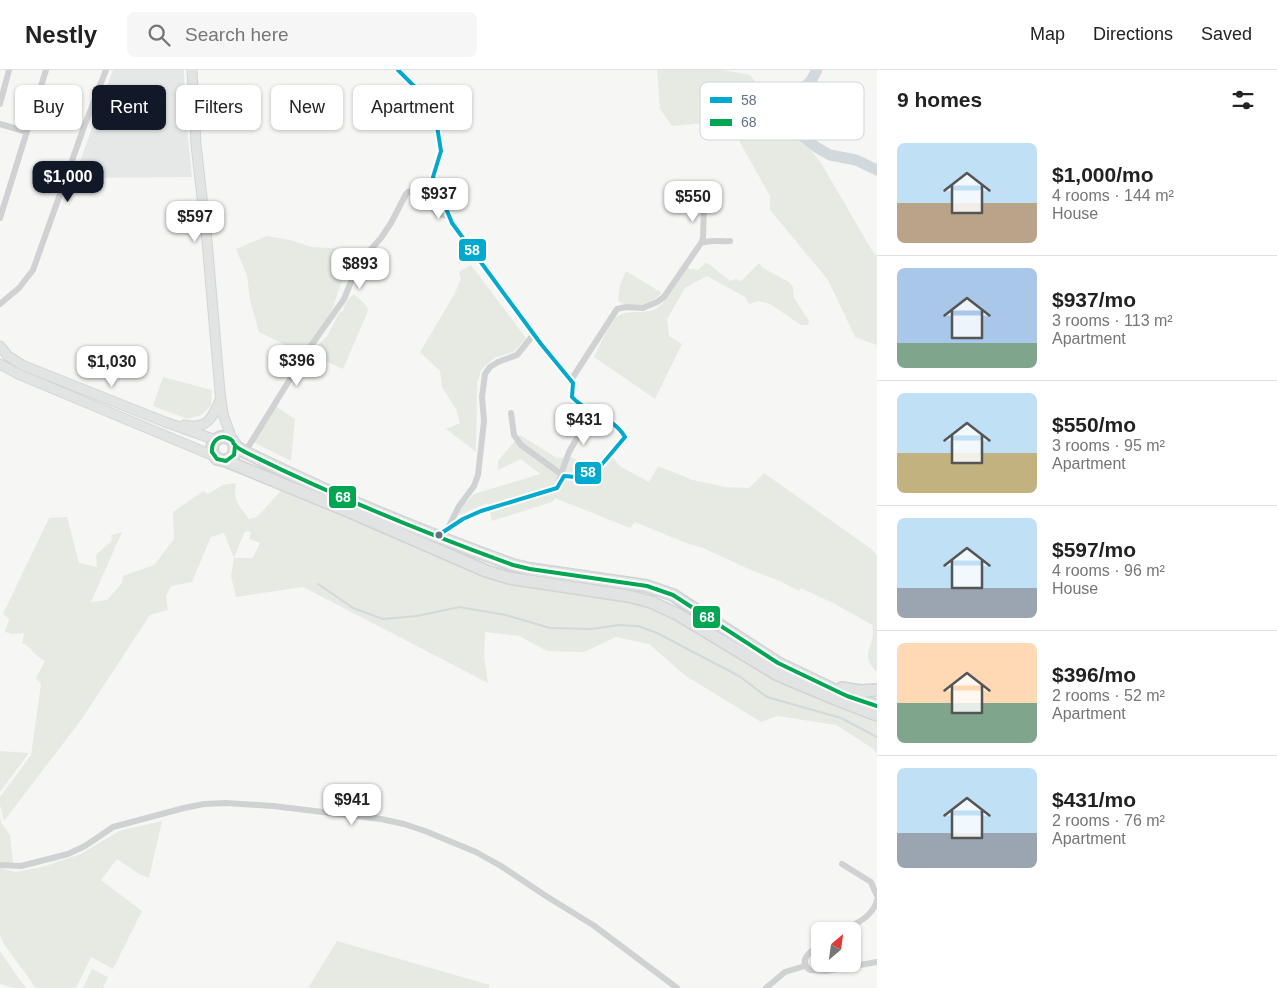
<!DOCTYPE html>
<html lang="en">
<head>
<meta charset="utf-8">
<style>
  :root { --surface:#fff; --page:#f6f6f6; --text:#222; --muted:#767676; --line:#e0e0e0; --accent:#111827 }
  body { margin:0; font-family:Helvetica,sans-serif; background:var(--page); color:var(--text); height:100vh; display:flex; flex-direction:column; font-size:19px; white-space:nowrap }
  * { box-sizing:border-box; margin:0 }
  p { font-size:16px; color:var(--muted) }
  .icon { flex:none; width:28px; height:28px; fill:none; stroke:currentColor; stroke-width:2; stroke-linecap:round; stroke-linejoin:round }
  .map { position:relative; flex:1; overflow:hidden }
  .sheet { display:flex; flex-direction:column; background:var(--surface); width:400px }
  .sheet>* { flex:none }
  .hud { position:absolute; left:15px; top:15px; width:475px; height:45px; display:flex; gap:10px }
  .needle { width:32px; rotate:29deg }
  .tools { position:absolute; left:811px; top:852px; display:grid; gap:10px }
  .tools a { display:grid; place-items:center; width:50px; height:50px; border-radius:8px; background:var(--surface); box-shadow:0 1px 4px #0004; font-size:25px }
  .price { position:absolute; translate:-50% -42px; padding:0 11px; border-radius:10px; background:#fff; color:#222; font-size:16px; line-height:32px; filter:drop-shadow(0 1px 2px #0008) }
  .price::after { content:''; position:absolute; left:50%; top:30px; width:15px; height:11px; margin-left:-8px; background:inherit; clip-path:polygon(0 0,100% 0,50% 100%) }
  .price.on { background:var(--accent); color:#fff }
  ul { padding:0; list-style:none }
  li { display:flex; align-items:center; gap:15px; height:125px; padding:0 20px }
  li+li { border-top:1px solid var(--line) }
  li span { display:grid; place-items:center; flex:none; width:140px; height:100px; border-radius:8px; color:#555 }
  li>.icon { margin-inline-start:auto }
  span .icon { width:60px; height:60px; fill:#fffc; stroke-width:1 }
  li b { font-size:21px }
  h2 { display:flex; justify-content:space-between; align-items:center; height:60px; padding:0 20px; font-size:21px }
  .tag { padding:0 18px; border-radius:8px; background:var(--surface); box-shadow:0 1px 4px #0004; font-size:18px; line-height:45px }
  .tag.on { background:var(--accent); color:#fff }
  header { display:flex; align-items:center; gap:30px; box-sizing:border-box; height:70px; padding:0 25px; background:var(--surface); border-bottom:1px solid var(--line) }
  header strong { font-size:24px }
  nav { display:flex; gap:28px; margin-inline-start:auto; font-size:18px }
  .search { width:350px; height:45px; background:var(--page); display:flex; align-items:center; gap:12px; box-sizing:border-box; padding:0 18px; border-radius:8px; color:var(--muted); font-size:19px }
  main { display:flex; flex:1; min-height:0 }
  .map>svg:first-child { display:block }
  .built { fill:#e6e8e8 }
  .green { fill:#e6eae3; fill-rule:evenodd }
  .lines { fill:none; stroke-linecap:round; stroke-linejoin:round }
  .stream { stroke:#d2d9dc; stroke-width:2 }
  .river { stroke:#d2d9dc; stroke-width:11 }
  .secondary-casing { stroke:#d2d5d6; stroke-width:11 }
  .trunk-casing { stroke:#d1d3d4; stroke-width:14 }
  .minor { stroke:#d0d1d2; stroke-width:6 }
  .secondary { stroke:#e2e3e3; stroke-width:9 }
  .trunk { stroke:#e2e3e3; stroke-width:11 }
  .bus-1-casing { stroke:#fff; stroke-width:8 }
  .bus-2-casing { stroke:#fff; stroke-width:8 }
  .bus-1 { stroke:#00a9ce; stroke-width:4 }
  .bus-2 { stroke:#00a651; stroke-width:4 }
  .bus-dot { fill:#647488; stroke:#fff; stroke-width:2 }
  .key { fill:#fff; stroke:#d0d5db; stroke-width:1 }
  .key-label { font-size:14px; fill:#647488 }
  .line-badge { stroke:#fff; stroke-width:2 }
  .badge-label { font-size:14px; text-anchor:middle; font-weight:bold; fill:#fff }
</style>
</head>
<body>
<header>
<strong>Nestly</strong>
<div class="search"><svg class="icon" aria-label="search" viewBox="0 0 24 24"><circle cx="10" cy="10" r="6"/><path d="M15 15l6 6"/></svg>Search here</div>
<nav><a>Map</a><a>Directions</a><a>Saved</a></nav>
</header>
<main>
<div class="map">
<svg width="877" height="918" viewBox="0 0 877 918">
  <rect width="100%" height="100%" fill="#f6f7f5"/>
  <path class="built" d="M 113,0 L 184,0 L 185,37 L 192,107 L 74,108 Z"/>
  <path class="green" d="M 657,0 L 724,0 L 750,5 L 821,93 L 873,182 L 877,186 L 877,275 L 855,267 L 828,210 L 770,140 L 770,126 L 738,69 L 720,57 L 705,53 L 672,56 L 660,39 Z
    M 267,166 L 290,170 L 312,177 L 348,179 L 351,182 L 349,196 L 341,213 L 332,240 L 308,280 L 287,276 L 259,262 L 250,230 L 247,206 L 236,179 Z
    M 705,193 L 709,194 L 730,211 L 736,209 L 741,211 L 759,193 L 763,198 L 789,212 L 793,217 L 794,228 L 809,251 L 808,255 L 801,255 L 770,234 L 758,231 L 749,234 L 745,227 L 707,206 L 685,218 L 667,249 L 669,266 L 682,274 L 655,329 L 594,287 C 599,278 608,256 614,249 C 625,238 643,245 655,239 C 667,233 679,209 686,198 L 698,200 Z
    M 471,195 L 526,268 L 513,282 L 494,288 L 481,300 L 477,314 L 476,382 L 446,359 L 460,353 L 456,339 L 442,317 L 440,301 L 420,282 L 454,225 L 461,209 L 459,202 Z
    M 626,201 L 662,223 C 650,235 633,241 618,231 L 620,215 Z
    M 354,224 L 367,236 L 368,241 L 343,299 L 314,286 L 315,278 L 327,266 L 339,243 L 343,241 C 344,234 349,228 354,224 Z
    M 163,307 L 212,320 L 211,336 L 201,345 L 188,349 L 153,336 Z
    M 274,335 L 295,349 L 291,391 L 251,371 Z
    M 520,365 L 557,388 L 571,387 L 584,393 L 582,398 L 596,404 L 613,388 L 621,397 L 649,412 L 658,396 L 693,410 L 725,417 L 749,418 L 764,403 L 870,478 L 877,485 L 877,602 C 857,584 877,577 872,555 L 835,534 L 801,518 L 799,521 L 780,511 L 753,501 L 703,478 L 686,473 L 635,452 L 630,458 L 555,428 L 552,432 L 492,451 L 488,433 L 457,446 L 461,437 L 474,424 L 540,404 L 521,389 L 498,400 L 498,391 Z
    M 236,413 C 233,433 239,434 249,449 L 257,447 L 286,415 L 486,501 L 650,533 L 692,557 L 769,607 L 804,622 L 877,650 L 877,684 L 872,678 L 836,655 L 777,646 L 761,652 L 686,606 L 649,574 L 616,567 L 584,582 L 547,581 L 519,566 L 485,562 L 484,586 L 488,613 L 303,517 L 236,527 L 231,506 L 234,488 L 224,463 L 211,467 L 192,512 L 171,516 L 166,526 L 168,540 L 150,545 L 81,650 L 4,751 L 0,735 L 0,727 L 31,685 L 41,614 L 36,608 L 45,591 C 35,587 32,577 22,573 L 24,563 L 12,564 L 5,562 L 9,549 L 3,544 L 49,448 L 67,447 L 79,493 L 97,497 L 96,485 L 112,470 L 111,465 L 122,462 L 91,532 L 107,530 L 122,513 L 123,506 L 154,495 L 174,469 L 173,442 L 203,421 L 208,424 L 223,415 ZM 245,461 L 251,462 L 249,469 L 260,473 L 253,488 L 234,488 Z
    M 0,681 L 29,683 L 0,722 Z
    M 0,745 L 1,752 L 10,765 L 13,794 L 0,792 Z
    M 162,751 L 149,808 L 139,804 L 117,789 L 101,810 L 142,841 L 113,899 L 91,887 L 76,918 L 36,918 L 4,874 L 0,865 L 0,798 L 16,802 L 42,797 L 81,784 L 119,761 Z
    M 337,871 L 490,915 L 489,918 L 308,918 Z
    M 0,881 L 19,909 L 27,918 L 13,918 L 0,914 Z
    M 92,899 L 108,907 L 103,918 L 83,918 Z"/>
  <g class="lines">
    <path class="stream" d="M 318,514 L 353,538 L 383,549 L 417,546 L 459,537 L 506,545 L 550,558 L 592,559 L 618,555 L 638,556 L 657,563 L 739,606 L 767,627 L 841,648 L 877,667"/>
    <path class="river" d="M 817,0 L 812,9 L 799,24 L 789,45 L 795,60 L 816,77 L 830,85 L 856,90 L 877,100"/>
    <g class="secondary-casing">
      <path id="secondary" d="M 192,0 L 196,75 L 207,171 L 220,322 L 223,344 L 233,372
        M 0,276 L 8,286 L 22,295 L 165,352 L 216,370
        M 0,294 L 18,304 L 214,386
        M 184,355 C 208,360 213,347 221,328"/>
    </g>
    <g class="trunk-casing">
      <path id="trunk" d="M 235,376 L 234,385 L 226,391 L 217,389 L 212,382 C 211,372 219,363 230,369 C 236,373 230,370 235,375 C 237,378 242,380 245,382 C 332,425 422,462 513,495 L 530,499 L 647,516 L 673,525 L 778,593 L 847,626 L 877,636
        M 226,391 L 348,441 L 486,501 L 509,508 L 628,526 L 651,532 L 677,544 L 778,605 L 833,628 L 877,645
        M 842,618 L 860,621 L 877,620"/>
    </g>
    <path class="minor" d="M 398,0 L 422,24 L 430,34 L 435,44 L 441,81 L 433,107 L 452,153 L 541,274 L 573,313 L 572,327 C 587,344 613,346 625,367 L 598,399 L 576,407 L 564,406 L 557,418 L 481,441 L 463,449 L 437,466
      M 0,34 L 9,0
      M 0,54 L 27,62
      M 417,121 L 438,144 L 449,146
      M 0,148 L 46,0
      M 701,173 C 713,169 719,172 730,171
      M 0,234 L 19,218 L 33,200 L 84,57 L 106,0
      M 571,310 L 617,239 L 626,237 L 643,238 L 657,232 L 664,227 L 701,173 L 703,168 L 704,136
      M 511,343 L 514,365 L 521,375 L 561,404 L 559,412
      M 245,382 L 308,280 L 344,229 L 353,207 L 365,186 L 381,168 L 391,153 L 406,124 L 408,122 L 422,120 L 433,107
      M 561,404 L 569,382 L 592,342
      M 447,460 L 459,436 L 474,416 L 478,405 L 484,351 L 482,327 L 485,304 L 490,297 L 498,292 L 517,285 L 534,264
      M 842,794 L 871,812 L 877,826
      M 0,795 L 21,796 L 68,784 L 85,776 L 113,757 L 184,738 L 204,734 L 226,733 L 273,736 L 381,749 L 404,754 L 425,761 L 476,782 L 501,796 L 546,826 L 593,855 L 677,918
      M 843,861 C 855,854 874,846 877,830
      M 820,875 C 811,881 797,890 810,900 L 826,901 L 877,892
      M 766,918 L 785,902 L 805,896"/>
    <use href="#secondary" class="secondary"/>
    <use href="#trunk" class="trunk"/>
    <g class="bus-1-casing">
      <path id="bus-1" d="M 398,0 L 422,24 L 430,34 L 435,44 L 441,81 L 433,107 L 452,153 L 541,274 L 573,313 L 572,327 C 587,344 613,346 625,367 L 598,399 L 576,407 L 564,406 L 557,418 L 481,441 L 463,449 L 437,466"/>
    </g>
    <g class="bus-2-casing">
      <path id="bus-2" d="M 235,376 L 234,385 L 226,391 L 217,389 L 212,382 C 211,372 219,363 230,369 C 236,373 230,370 235,375 C 237,378 242,380 245,382 C 332,425 422,462 513,495 L 530,499 L 647,516 L 673,525 L 778,593 L 847,626 L 877,636"/>
    </g>
    <use href="#bus-1" class="bus-1"/>
    <use href="#bus-2" class="bus-2"/>
  </g>
  <circle class="bus-dot" cx="439" cy="465" r="4.5"/>
  <rect x="700" y="12" width="164" height="58" rx="8" class="key"/>
  <rect x="710" y="27" width="22" height="6" fill="#00a9ce"/>
  <rect x="710" y="49" width="22" height="7" fill="#00a651"/>
  <g class="key-label">
    <text x="741" y="35">58</text>
    <text x="741" y="57">68</text>
  </g>
  <g class="line-badge">
    <rect x="458" y="168" width="29" height="24" rx="5" fill="#00a9ce"/>
    <rect x="574" y="391" width="28" height="24" rx="5" fill="#00a9ce"/>
    <rect x="328" y="415" width="29" height="24" rx="5" fill="#00a651"/>
    <rect x="692" y="535" width="29" height="24" rx="5" fill="#00a651"/>
  </g>
  <g class="badge-label">
    <text x="472" y="185">58</text>
    <text x="588" y="407">58</text>
    <text x="343" y="432">68</text>
    <text x="707" y="552">68</text>
  </g>
</svg>
<div class="tools">
<a><svg class="needle" viewBox="-14 -14 28 28"><path d="M0-13l5 13h-10z" fill="#e53935"/><path d="M0 13l5-13h-10z" fill="#767676"/></svg></a>
</div>
<b class="price on" style="left:68px;top:133px">$1,000</b>
<b class="price" style="left:439px;top:150px">$937</b>
<b class="price" style="left:693px;top:153px">$550</b>
<b class="price" style="left:195px;top:173px">$597</b>
<b class="price" style="left:360px;top:220px">$893</b>
<b class="price" style="left:297px;top:317px">$396</b>
<b class="price" style="left:112px;top:318px">$1,030</b>
<b class="price" style="left:584px;top:376px">$431</b>
<b class="price" style="left:352px;top:756px">$941</b>
<div class="hud">
<a class="tag">Buy</a>
<a class="tag on">Rent</a>
<a class="tag">Filters</a>
<a class="tag">New</a>
<a class="tag">Apartment</a>
</div>
</div>
<section class="sheet">
<h2>9 homes<svg class="icon" aria-label="filters" viewBox="0 0 24 24"><path d="M4 7h16M4 17h16"/><circle cx="9" cy="7" r="2"/><circle cx="15" cy="17" r="2"/></svg></h2>
<ul>
<li><span style="background:linear-gradient(#bfe0f5 60%,#b9a48a 0)"><svg class="icon" aria-label="home" viewBox="0 0 24 24"><path d="M3 11l9-7 9 7M6 9v11h12V9"/></svg></span><div><b>$1,000/mo</b><p>4 rooms · 144 m²</p><p>House</p></div></li>
<li><span style="background:linear-gradient(#a9c7e8 75%,#7fa58c 0)"><svg class="icon" aria-label="home" viewBox="0 0 24 24"><path d="M3 11l9-7 9 7M6 9v11h12V9"/></svg></span><div><b>$937/mo</b><p>3 rooms · 113 m²</p><p>Apartment</p></div></li>
<li><span style="background:linear-gradient(#bfe0f5 60%,#c2b280 0)"><svg class="icon" aria-label="home" viewBox="0 0 24 24"><path d="M3 11l9-7 9 7M6 9v11h12V9"/></svg></span><div><b>$550/mo</b><p>3 rooms · 95 m²</p><p>Apartment</p></div></li>
<li><span style="background:linear-gradient(#bfe0f5 70%,#9aa5b1 0)"><svg class="icon" aria-label="home" viewBox="0 0 24 24"><path d="M3 11l9-7 9 7M6 9v11h12V9"/></svg></span><div><b>$597/mo</b><p>4 rooms · 96 m²</p><p>House</p></div></li>
<li><span style="background:linear-gradient(#ffd9b3 60%,#7fa58c 0)"><svg class="icon" aria-label="home" viewBox="0 0 24 24"><path d="M3 11l9-7 9 7M6 9v11h12V9"/></svg></span><div><b>$396/mo</b><p>2 rooms · 52 m²</p><p>Apartment</p></div></li>
<li><span style="background:linear-gradient(#bfe0f5 65%,#9aa5b1 0)"><svg class="icon" aria-label="home" viewBox="0 0 24 24"><path d="M3 11l9-7 9 7M6 9v11h12V9"/></svg></span><div><b>$431/mo</b><p>2 rooms · 76 m²</p><p>Apartment</p></div></li>
</ul>
</section>
</main>
</body>
</html>
